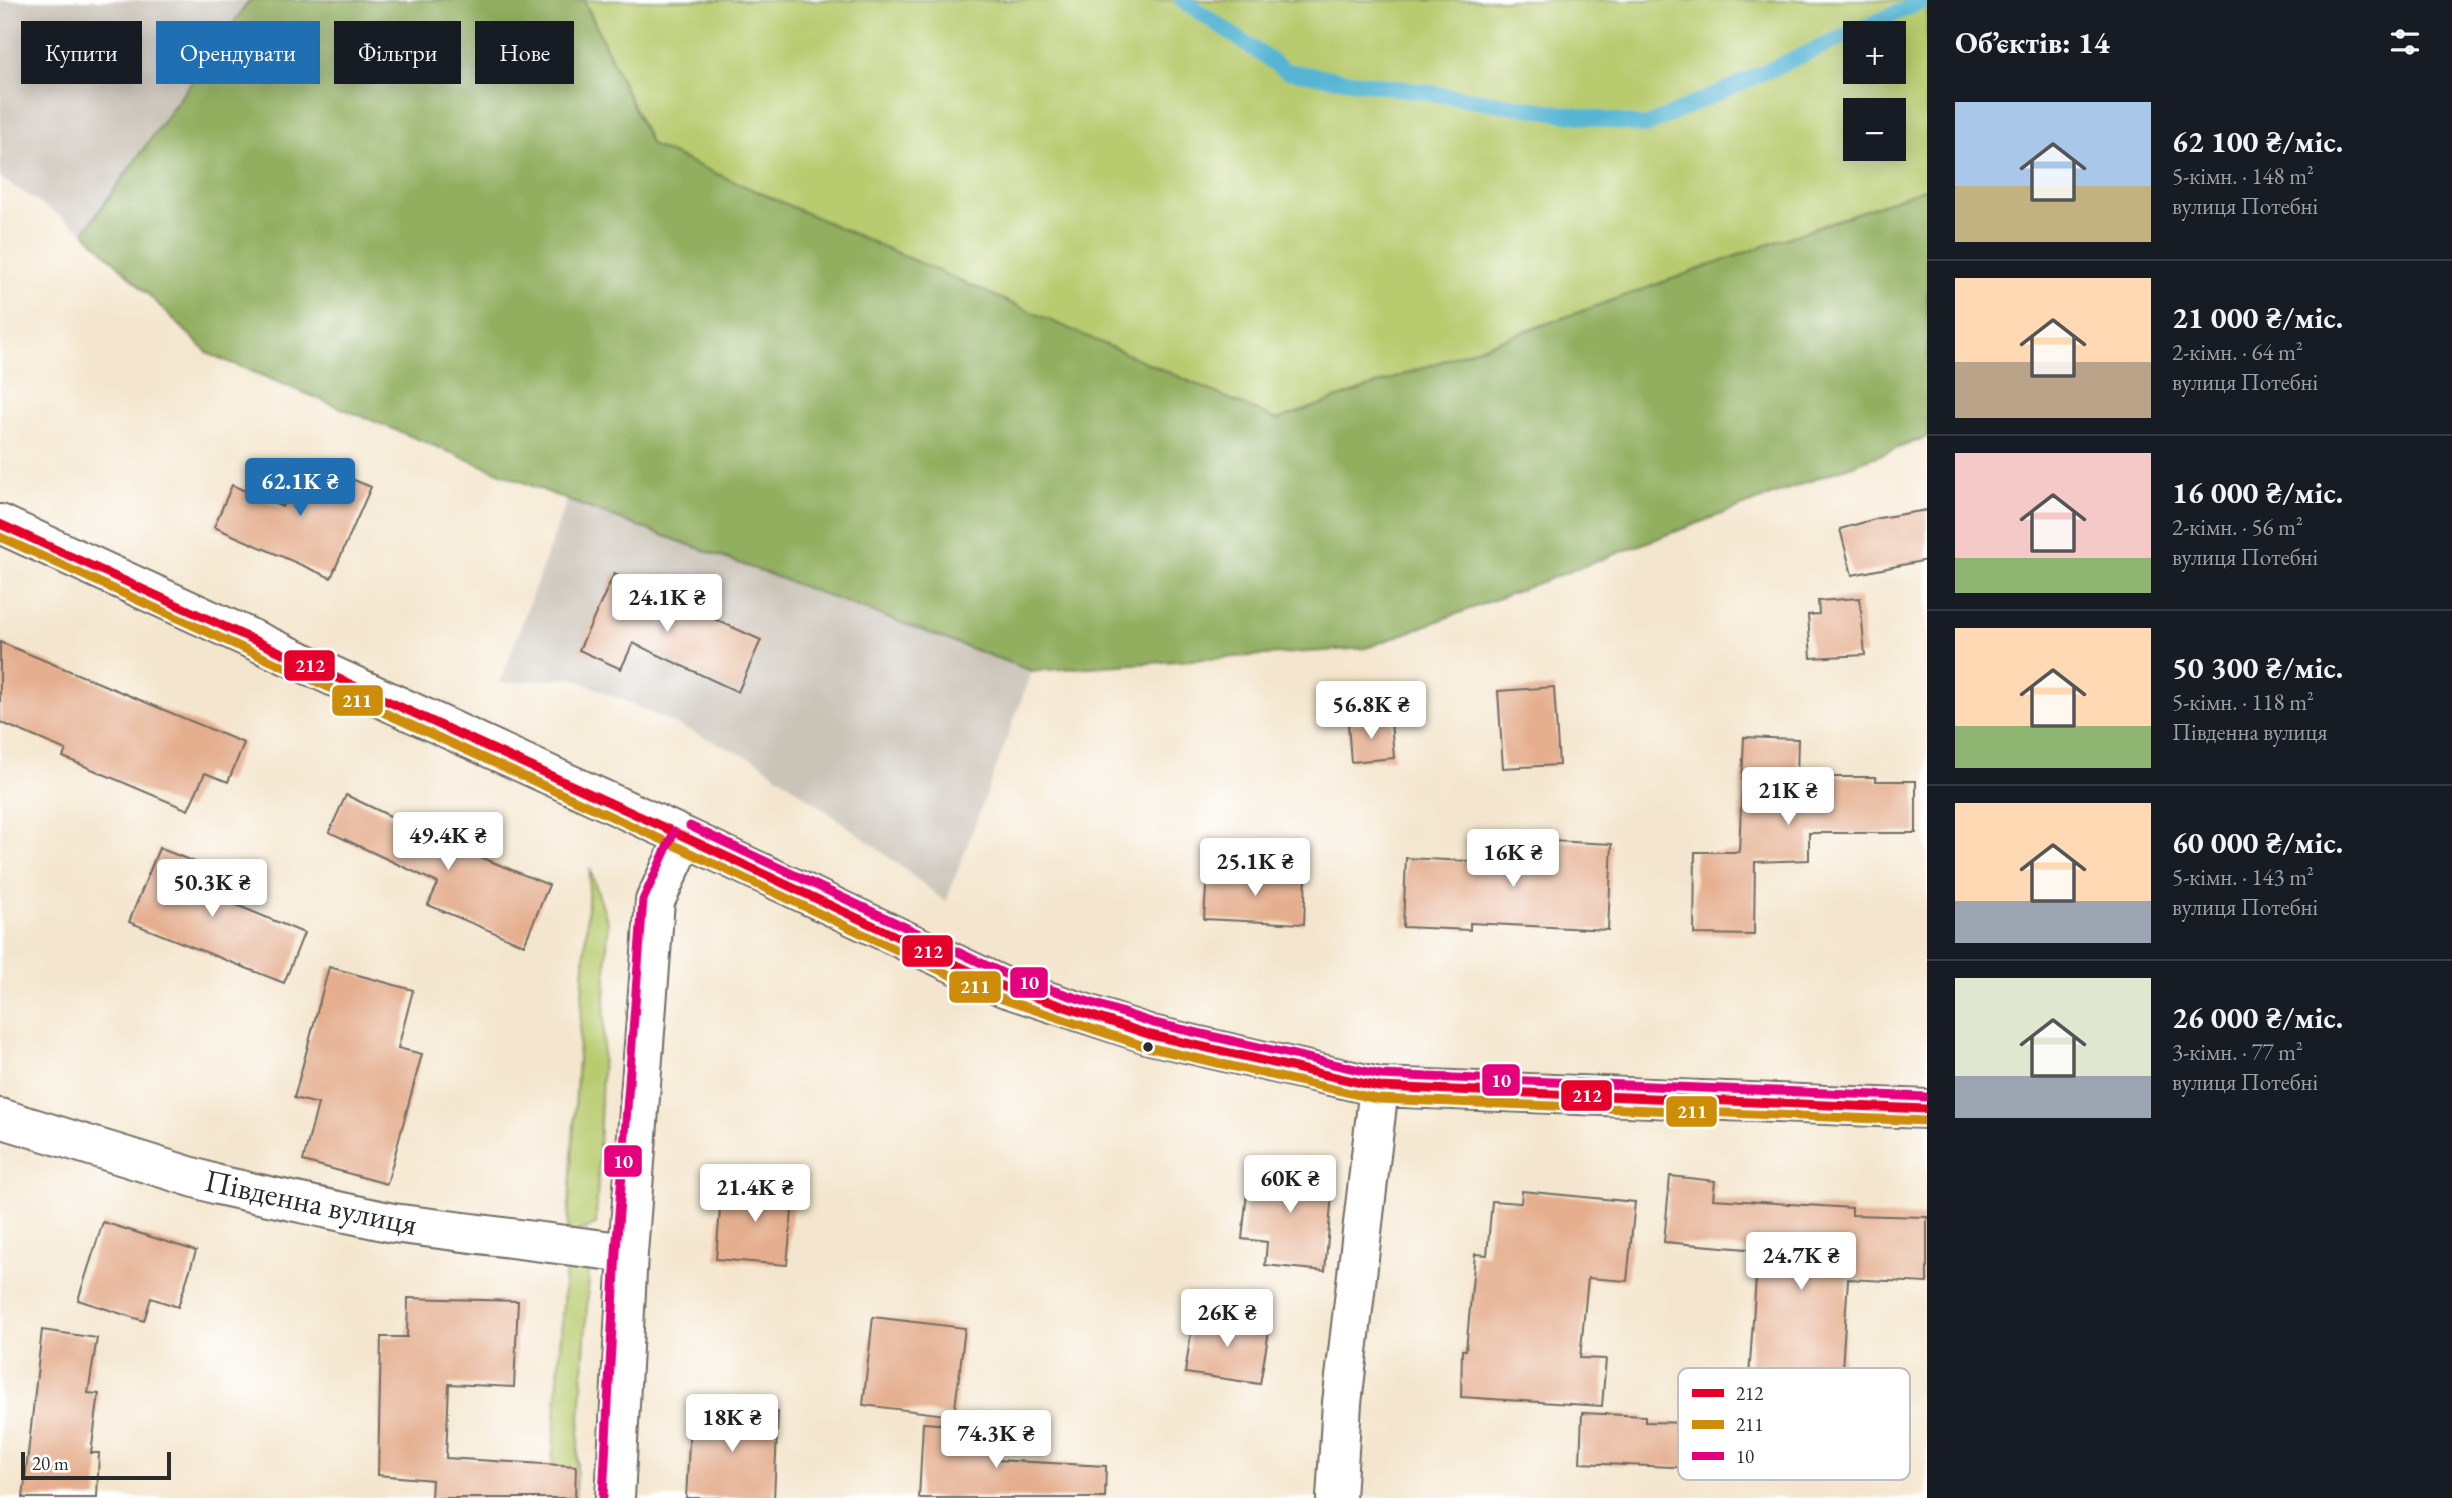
<!DOCTYPE html>
<html lang="uk">
<head>
<meta charset="utf-8">
<style>
  :root { --surface:#171b24; --page:#242831; --text:#f1f3f6; --muted:#9ea1a6; --line:#363941; --accent:#1f6fb2 }
  body { margin:0; font-family:"EB Garamond",serif; background:var(--page); color:var(--text); height:100vh; display:flex; flex-direction:column; font-size:26px; white-space:nowrap }
  * { box-sizing:border-box; margin:0 }
  p { font-size:23px; color:var(--muted) }
  .icon { flex:none; width:38px; height:38px; fill:none; stroke:currentColor; stroke-width:2; stroke-linecap:round; stroke-linejoin:round }
  .map { position:relative; flex:1; overflow:hidden }
  .drawer { display:flex; flex-direction:column; background:var(--surface); width:525px }
  .drawer>* { flex:none }
  .guide { position:absolute; left:21px; top:21px; width:665px; height:63px; display:flex; gap:14px }
  .controls { position:absolute; left:1843px; top:21px; display:grid; gap:14px }
  .controls a { display:grid; place-items:center; width:63px; height:63px; border-radius:0px; background:var(--surface); box-shadow:0 4px 18px #0003; font-size:35px }
  .scale { position:absolute; left:21px; bottom:18px; width:150px; box-sizing:border-box; padding-left:7px; border:4px solid #2b2b2b; border-top:0; font-size:19px; line-height:24px; white-space:nowrap; color:#2b2b2b; -webkit-text-stroke:5px #fff; paint-order:stroke }
  .price { position:absolute; translate:-50% -60px; padding:0 16px; border-radius:7px; background:#fff; color:#222; font-size:23px; line-height:46px; filter:drop-shadow(0 2px 4px #0008) }
  .price::after { content:''; position:absolute; left:50%; top:42px; width:21px; height:16px; margin-left:-10px; background:inherit; clip-path:polygon(0 0,100% 0,50% 100%) }
  .price.current { background:var(--accent); color:#fff }
  ul { padding:0; list-style:none }
  li { display:flex; align-items:center; gap:21px; height:175px; padding:0 28px }
  li+li { border-top:2px solid var(--line) }
  li span { display:grid; place-items:center; flex:none; width:196px; height:140px; border-radius:0px; color:#555 }
  li>.icon { margin-inline-start:auto }
  span .icon { width:84px; height:84px; fill:#fffc; stroke-width:1 }
  li b { font-size:30px }
  h2 { display:flex; justify-content:space-between; align-items:center; height:84px; padding:0 28px; font-size:30px }
  .chip { padding:0 24px; border-radius:0px; background:var(--surface); box-shadow:0 4px 18px #0003; font-size:24px; line-height:63px }
  .chip.current { background:var(--accent); color:#fff }
  main { display:flex; flex:1; min-height:0 }
  .map>svg:first-child { display:block }
  .industrial { fill:#cac3b8 }
  .green { fill:#b8cb6e; stroke:#727b4c; stroke-width:2; fill-rule:evenodd }
  .forest { fill:#92af61; stroke:#5e6d46; stroke-width:2 }
  .lines { fill:none; stroke-linecap:round; stroke-linejoin:round }
  .stream { stroke:#54b5d3; stroke-width:16 }
  .building { fill:#e5af8f }
  .minor-casing { stroke:#716c64; stroke-width:42 }
  .minor { stroke:#fff; stroke-width:38 }
  .bus-1-casing { stroke:#fff; stroke-width:14 }
  .bus-2-casing { stroke:#fff; stroke-width:14 }
  .bus-3-casing { stroke:#fff; stroke-width:14 }
  .bus-1 { stroke:#e4002b; stroke-width:9 }
  .bus-2 { stroke:#ce8d09; stroke-width:9 }
  .bus-3 { stroke:#e5007d; stroke-width:9 }
  .bus-dot { fill:#2b2b2b; stroke:#fff; stroke-width:2.5 }
  .labels { text-anchor:middle; stroke-width:7; stroke-linejoin:round; paint-order:stroke }
  .street-label { font-size:32px; fill:#2b2b2b; stroke:#fff }
  .key { fill:#fff; stroke:#bfbfbf; stroke-width:2 }
  .key-label { font-size:19px; fill:#2b2b2b }
  .line-badge { stroke:#fff; stroke-width:2.5 }
  .badge-label { font-size:19px; text-anchor:middle; font-weight:bold; fill:#fff }
</style>
</head>
<body>
<main>
<div class="map">
<svg width="1927" height="1498" viewBox="0 0 1927 1498">
  <rect width="100%" height="100%" fill="#fff"/>
  <filter id="ink" filterUnits="userSpaceOnUse"><feTurbulence type="fractalNoise" baseFrequency=".0143" numOctaves="2"/><feDisplacementMap in="SourceGraphic" scale="14" xChannelSelector="R" yChannelSelector="G"/><feConvolveMatrix kernelMatrix="1 2 1 2 8 2 1 2 1" color-interpolation-filters="sRGB"/></filter>
  <filter id="wash" filterUnits="userSpaceOnUse"><feTurbulence type="fractalNoise" baseFrequency=".00686" numOctaves="4" result="noise"/><feDisplacementMap in="SourceGraphic" scale="28" xChannelSelector="R" yChannelSelector="G"/><feGaussianBlur stdDeviation="1.57" result="paint"/><feColorMatrix in="noise" values="0 0 0 0 0 0 0 0 0 0 0 0 0 0 0 0 0 1.4 0 .05"/><feComposite in="paint" operator="in"/></filter>
  <g filter="url(#wash)">
    <rect width="100%" height="100%" fill="#f4e6ce"/>
    <path class="industrial" d="M 0,0 L 250,0 L 84,232 L 0,177 Z
      M 567,500 L 1032,671 L 946,902 L 877,848 L 759,762 L 573,678 L 500,683 Z"/>
    <path class="green" d="M 584,0 L 1927,0 L 1927,188 L 1277,420 L 651,145 ZM 1855,33 L 1894,33 L 1894,72 L 1855,72 ZM 1855,110 L 1894,110 L 1894,149 L 1855,149 Z
      M 590,869 L 608,923 L 596,1225 L 567,1235 Z
      M 566,1258 L 590,1259 L 575,1498 L 550,1498 Z"/>
    <path class="forest" d="M 250,0 L 584,0 L 651,145 L 1277,420 L 1927,188 L 1927,437 L 1366,648 L 1032,671 L 567,500 L 209,354 L 84,232 Z"/>
    <g class="lines">
      <path class="stream" d="M 1182,0 L 1286,71 L 1645,126 L 1925,0"/>
    </g>
    <g id="blocks">
      <path class="building" d="M 303,459 L 371,487 L 331,578 L 214,527 L 232,485 L 282,507 Z
        M 1927,510 L 1927,560 L 1852,575 L 1840,529 L 1879,518 Z
        M 614,574 L 761,640 L 738,692 L 633,643 L 621,669 L 579,650 Z
        M 1860,598 L 1865,655 L 1811,658 L 1808,615 L 1819,614 L 1818,601 Z
        M 0,642 L 244,743 L 228,782 L 205,773 L 188,810 L 63,757 L 66,750 L 0,722 Z
        M 1554,687 L 1559,765 L 1503,768 L 1498,691 Z
        M 1391,721 L 1394,758 L 1351,762 L 1348,724 Z
        M 1744,737 L 1798,739 L 1797,777 L 1876,777 L 1876,781 L 1916,781 L 1916,833 L 1809,833 L 1809,860 L 1755,862 L 1754,935 L 1694,934 L 1695,852 L 1739,852 Z
        M 346,795 L 453,846 L 549,885 L 524,945 L 428,905 L 438,883 L 329,832 Z
        M 1511,839 L 1612,844 L 1608,930 L 1470,923 L 1470,930 L 1403,927 L 1406,858 L 1510,863 Z
        M 159,848 L 220,872 L 210,894 L 304,933 L 284,983 L 129,922 Z
        M 1207,871 L 1306,876 L 1304,924 L 1204,919 Z
        M 329,967 L 413,990 L 398,1048 L 422,1054 L 387,1184 L 303,1161 L 318,1104 L 294,1098 Z
        M 1275,1158 L 1315,1163 L 1313,1181 L 1333,1183 L 1325,1271 L 1265,1265 L 1267,1242 L 1242,1239 L 1249,1174 L 1273,1177 Z
        M 1670,1176 L 1715,1181 L 1713,1199 L 1852,1208 L 1852,1215 L 1927,1217 L 1927,1283 L 1848,1279 L 1842,1369 L 1867,1369 L 1865,1426 L 1744,1422 L 1745,1377 L 1749,1377 L 1758,1250 L 1664,1242 Z
        M 722,1184 L 794,1190 L 787,1265 L 716,1259 Z
        M 1522,1191 L 1635,1202 L 1627,1281 L 1588,1278 L 1580,1358 L 1606,1359 L 1602,1406 L 1461,1397 L 1462,1350 L 1466,1350 L 1475,1254 L 1487,1255 L 1492,1201 L 1521,1203 Z
        M 103,1222 L 196,1251 L 178,1307 L 151,1298 L 144,1321 L 78,1300 Z
        M 408,1298 L 518,1301 L 514,1387 L 449,1384 L 446,1458 L 576,1466 L 575,1498 L 431,1498 L 432,1480 L 378,1475 L 381,1337 L 407,1337 Z
        M 1194,1313 L 1270,1325 L 1260,1384 L 1185,1373 Z
        M 873,1317 L 965,1328 L 954,1416 L 863,1405 Z
        M 42,1330 L 97,1338 L 88,1393 L 99,1394 L 91,1453 L 99,1453 L 97,1498 L 23,1498 Z
        M 691,1408 L 778,1412 L 774,1498 L 686,1498 Z
        M 1582,1413 L 1645,1416 L 1645,1422 L 1696,1423 L 1695,1468 L 1580,1463 Z
        M 923,1423 L 998,1428 L 996,1460 L 1106,1466 L 1105,1498 L 919,1498 Z"/>
    </g>
  </g>
  <g filter="url(#ink)">
    <use href="#blocks" fill-opacity="0" stroke="#716c64" stroke-width="2"/>
    <g class="lines">
      <g class="minor-casing">
        <path id="minor" d="M 0,524 L 685,837 L 1004,987 L 1151,1035 L 1379,1087 L 1927,1109
          M 0,1118 L 218,1185 L 393,1223 L 628,1253
          M 615,1498 L 628,1253 L 655,901 L 685,837
          M 1336,1498 L 1342,1403 L 1379,1087"/>
      </g>
      <use href="#minor" class="minor"/>
      <g class="bus-1-casing">
        <path id="bus-1" d="M 0,524 L 685,837 L 1004,987 L 1151,1035 L 1379,1087 L 1927,1109"/>
      </g>
      <g class="bus-2-casing">
        <path id="bus-2" d="M 0,537 L 680,848 L 999,998 L 1147,1047 L 1377,1099 L 1927,1121"/>
      </g>
      <g class="bus-3-casing">
        <path id="bus-3" d="M 690,826 L 1009,976 L 1154,1023 L 1381,1075 L 1927,1097
          M 603,1497 L 616,1252 L 643,900 L 674,832"/>
      </g>
      <use href="#bus-1" class="bus-1"/>
      <use href="#bus-2" class="bus-2"/>
      <use href="#bus-3" class="bus-3"/>
    </g>
  </g>
  <circle class="bus-dot" cx="1148" cy="1047" r="6"/>
  <g class="labels">
    <g class="street-label">
      <text transform="translate(311 1202) rotate(12)" y="11">Південна вулиця</text>
    </g>
  </g>
  <rect x="1678" y="1368" width="232" height="112" rx="10" class="key"/>
  <rect x="1692" y="1389" width="32" height="8" fill="#e4002b"/>
  <rect x="1692" y="1420" width="32" height="9" fill="#ce8d09"/>
  <rect x="1692" y="1452" width="32" height="8" fill="#e5007d"/>
  <g class="key-label">
    <text x="1736" y="1400">212</text>
    <text x="1736" y="1431">211</text>
    <text x="1736" y="1463">10</text>
  </g>
  <g class="line-badge">
    <rect x="283" y="649" width="53" height="33" rx="7" fill="#e4002b"/>
    <rect x="331" y="684" width="53" height="33" rx="7" fill="#ce8d09"/>
    <rect x="901" y="934" width="53" height="34" rx="7" fill="#e4002b"/>
    <rect x="1009" y="966" width="40" height="33" rx="7" fill="#e5007d"/>
    <rect x="948" y="970" width="54" height="34" rx="7" fill="#ce8d09"/>
    <rect x="1481" y="1063" width="40" height="34" rx="7" fill="#e5007d"/>
    <rect x="1560" y="1079" width="53" height="33" rx="7" fill="#e4002b"/>
    <rect x="1665" y="1095" width="53" height="33" rx="7" fill="#ce8d09"/>
    <rect x="603" y="1144" width="40" height="34" rx="7" fill="#e5007d"/>
  </g>
  <g class="badge-label">
    <text x="310" y="672">212</text>
    <text x="357" y="707">211</text>
    <text x="928" y="958">212</text>
    <text x="1029" y="989">10</text>
    <text x="975" y="993">211</text>
    <text x="1501" y="1087">10</text>
    <text x="1587" y="1102">212</text>
    <text x="1692" y="1118">211</text>
    <text x="623" y="1168">10</text>
  </g>
</svg>
<div class="controls">
<a>+</a>
<a>−</a>
</div>
<div class="scale">20 m</div>
<b class="price current" style="left:300px;top:518px">62.1K ₴</b>
<b class="price" style="left:667px;top:634px">24.1K ₴</b>
<b class="price" style="left:1371px;top:741px">56.8K ₴</b>
<b class="price" style="left:1788px;top:827px">21K ₴</b>
<b class="price" style="left:448px;top:872px">49.4K ₴</b>
<b class="price" style="left:1513px;top:889px">16K ₴</b>
<b class="price" style="left:1255px;top:898px">25.1K ₴</b>
<b class="price" style="left:212px;top:919px">50.3K ₴</b>
<b class="price" style="left:1290px;top:1215px">60K ₴</b>
<b class="price" style="left:755px;top:1224px">21.4K ₴</b>
<b class="price" style="left:1801px;top:1292px">24.7K ₴</b>
<b class="price" style="left:1227px;top:1349px">26K ₴</b>
<b class="price" style="left:732px;top:1454px">18K ₴</b>
<b class="price" style="left:996px;top:1470px">74.3K ₴</b>
<div class="guide">
<a class="chip">Купити</a>
<a class="chip current">Орендувати</a>
<a class="chip">Фільтри</a>
<a class="chip">Нове</a>
</div>
</div>
<section class="drawer">
<h2>Об’єктів: 14<svg class="icon" aria-label="filters" viewBox="0 0 24 24"><path d="M4 7h16M4 17h16"/><circle cx="9" cy="7" r="2"/><circle cx="15" cy="17" r="2"/></svg></h2>
<ul>
<li><span style="background:linear-gradient(#a9c7e8 60%,#c2b280 0)"><svg class="icon" aria-label="home" viewBox="0 0 24 24"><path d="M3 11l9-7 9 7M6 9v11h12V9"/></svg></span><div><b>62 100 ₴/міс.</b><p>5-кімн. · 148 m²</p><p>вулиця Потебні</p></div></li>
<li><span style="background:linear-gradient(#ffd9b3 60%,#b9a48a 0)"><svg class="icon" aria-label="home" viewBox="0 0 24 24"><path d="M3 11l9-7 9 7M6 9v11h12V9"/></svg></span><div><b>21 000 ₴/міс.</b><p>2-кімн. · 64 m²</p><p>вулиця Потебні</p></div></li>
<li><span style="background:linear-gradient(#f6c9c9 75%,#8fb573 0)"><svg class="icon" aria-label="home" viewBox="0 0 24 24"><path d="M3 11l9-7 9 7M6 9v11h12V9"/></svg></span><div><b>16 000 ₴/міс.</b><p>2-кімн. · 56 m²</p><p>вулиця Потебні</p></div></li>
<li><span style="background:linear-gradient(#ffd9b3 70%,#8fb573 0)"><svg class="icon" aria-label="home" viewBox="0 0 24 24"><path d="M3 11l9-7 9 7M6 9v11h12V9"/></svg></span><div><b>50 300 ₴/міс.</b><p>5-кімн. · 118 m²</p><p>Південна вулиця</p></div></li>
<li><span style="background:linear-gradient(#ffd9b3 70%,#9aa5b1 0)"><svg class="icon" aria-label="home" viewBox="0 0 24 24"><path d="M3 11l9-7 9 7M6 9v11h12V9"/></svg></span><div><b>60 000 ₴/міс.</b><p>5-кімн. · 143 m²</p><p>вулиця Потебні</p></div></li>
<li><span style="background:linear-gradient(#dfe7d0 70%,#9aa5b1 0)"><svg class="icon" aria-label="home" viewBox="0 0 24 24"><path d="M3 11l9-7 9 7M6 9v11h12V9"/></svg></span><div><b>26 000 ₴/міс.</b><p>3-кімн. · 77 m²</p><p>вулиця Потебні</p></div></li>
</ul>
</section>
</main>
</body>
</html>
